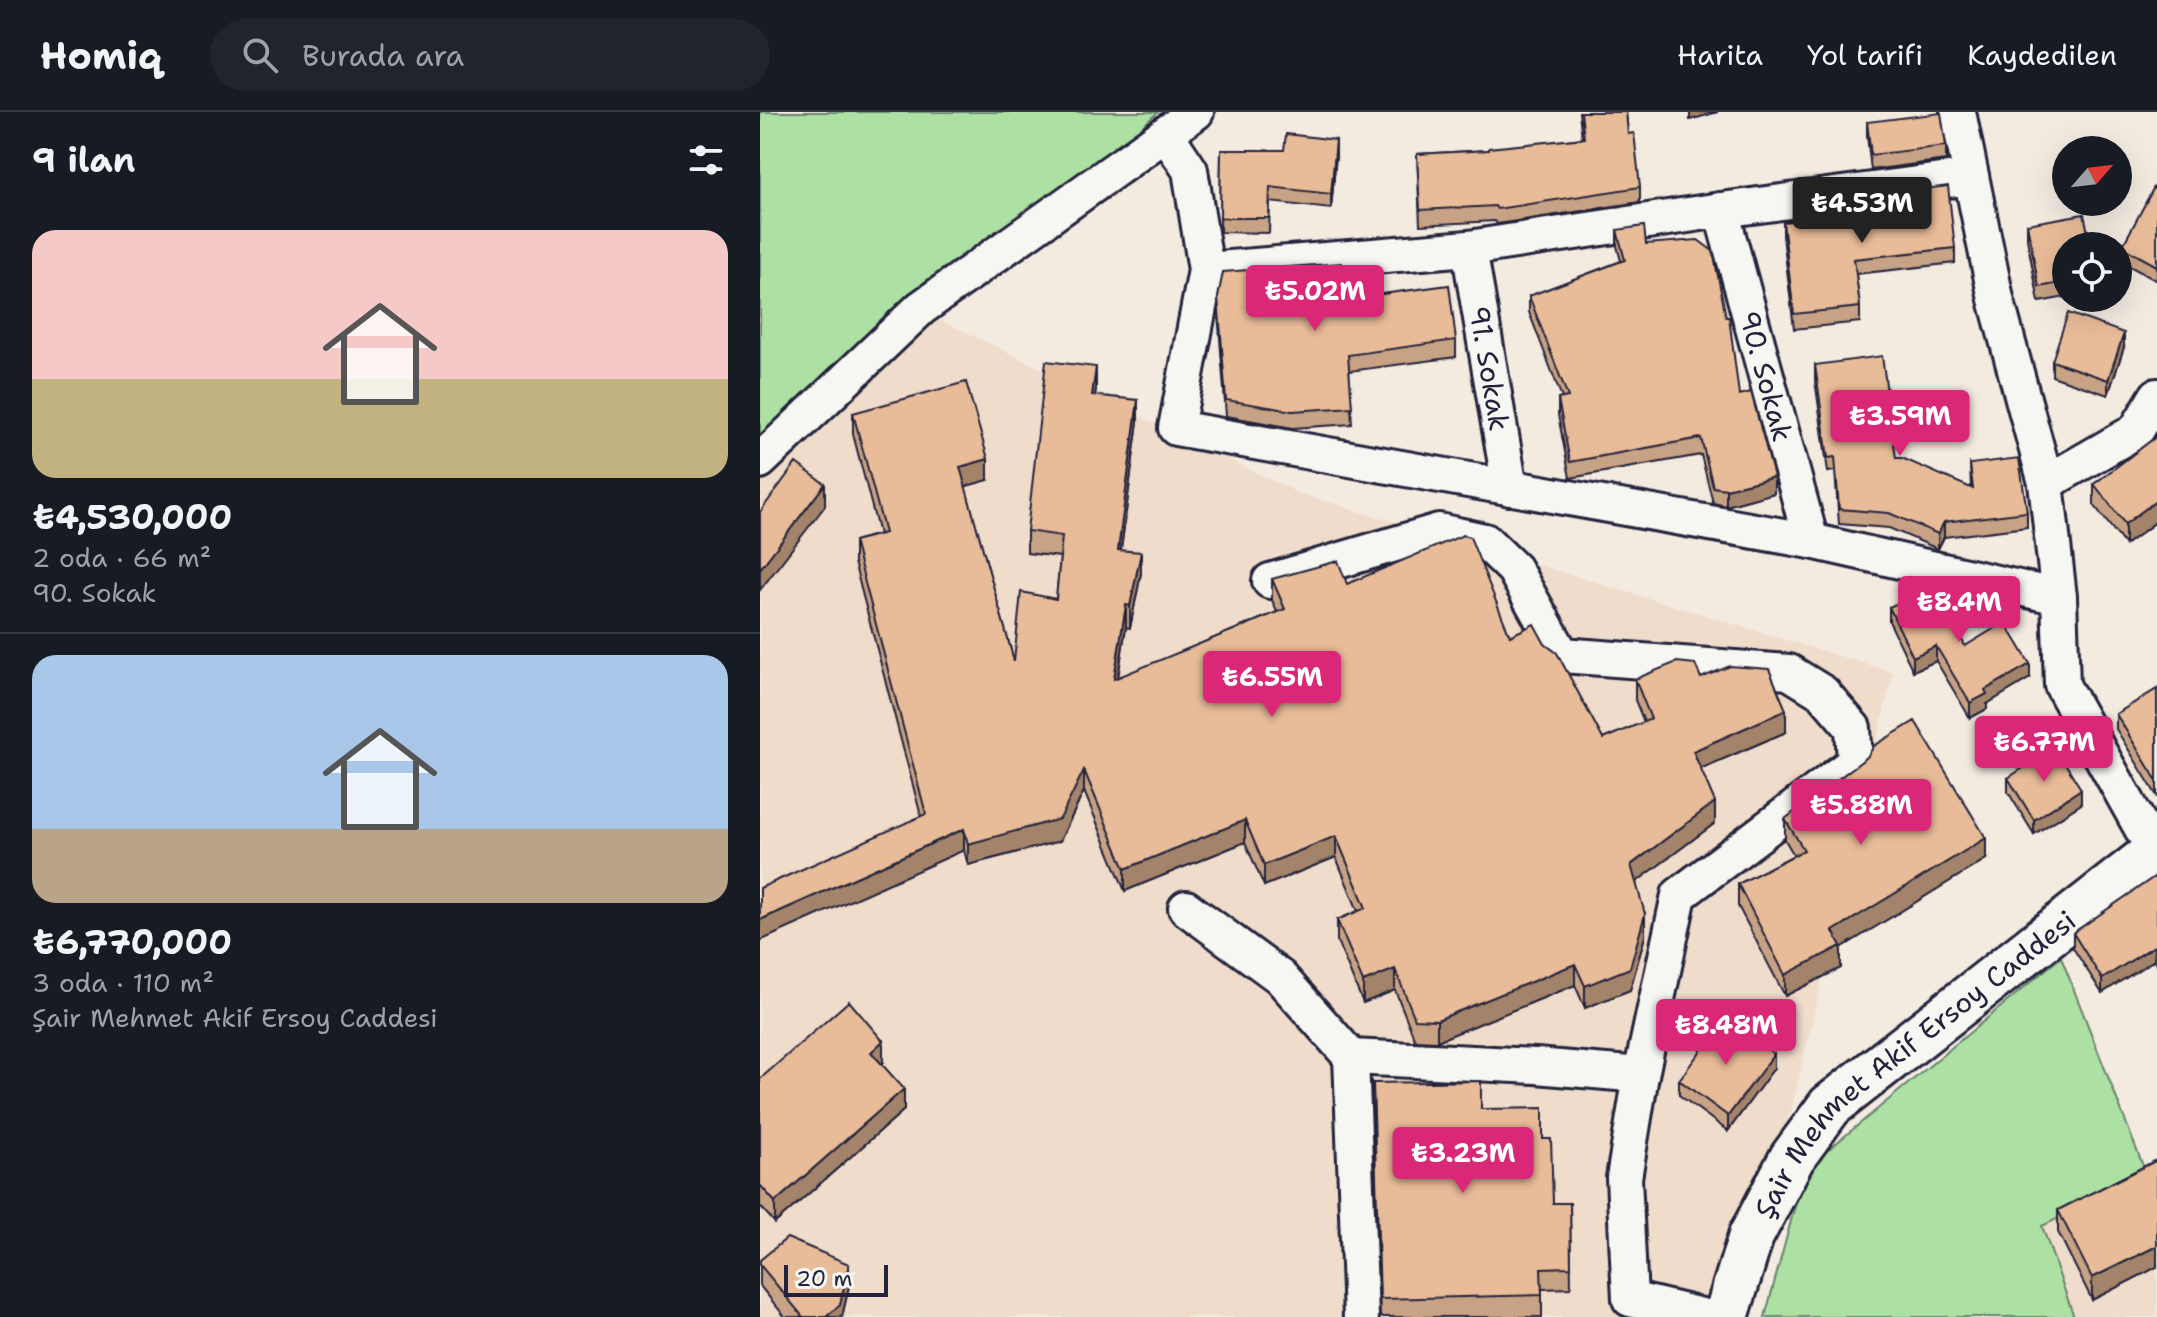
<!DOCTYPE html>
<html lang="tr">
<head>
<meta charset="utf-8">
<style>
  :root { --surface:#171b24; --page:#20242c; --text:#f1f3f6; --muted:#9ea1a6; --line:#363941; --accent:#db2777 }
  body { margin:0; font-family:"Shantell Sans",sans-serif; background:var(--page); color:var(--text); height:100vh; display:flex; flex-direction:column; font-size:30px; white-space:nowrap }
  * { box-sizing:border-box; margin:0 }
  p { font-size:26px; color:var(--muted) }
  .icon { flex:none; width:44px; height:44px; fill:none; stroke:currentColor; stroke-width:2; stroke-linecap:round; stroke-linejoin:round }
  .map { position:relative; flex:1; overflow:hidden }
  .sheet { display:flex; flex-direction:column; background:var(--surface); width:760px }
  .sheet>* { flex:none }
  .needle { width:52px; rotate:62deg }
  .controls { position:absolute; left:1292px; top:24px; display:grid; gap:16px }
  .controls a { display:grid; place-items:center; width:80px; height:80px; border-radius:50%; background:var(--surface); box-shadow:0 8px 32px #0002; font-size:40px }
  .scale { position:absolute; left:24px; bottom:20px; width:104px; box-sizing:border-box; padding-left:8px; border:4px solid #22223b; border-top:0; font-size:22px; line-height:28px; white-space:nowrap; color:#22223b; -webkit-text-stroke:6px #f6f6f2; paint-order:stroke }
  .price { position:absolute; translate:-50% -68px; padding:0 18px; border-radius:8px; background:var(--accent); color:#fff; font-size:26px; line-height:52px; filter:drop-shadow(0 2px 4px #0008) }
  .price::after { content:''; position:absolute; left:50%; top:48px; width:24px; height:18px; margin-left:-12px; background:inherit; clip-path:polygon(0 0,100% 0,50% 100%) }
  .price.on { background:#222; color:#fff }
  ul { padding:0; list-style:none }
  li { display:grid; align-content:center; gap:16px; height:424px; padding:0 32px }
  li+li { border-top:2px solid var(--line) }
  li span { display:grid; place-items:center; height:248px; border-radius:24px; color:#555 }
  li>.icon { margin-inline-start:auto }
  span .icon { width:144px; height:144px; fill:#fffc; stroke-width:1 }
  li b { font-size:34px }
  h2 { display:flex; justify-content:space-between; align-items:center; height:96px; padding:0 32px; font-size:34px }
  header { display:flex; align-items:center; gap:48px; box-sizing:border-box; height:112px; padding:0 40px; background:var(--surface); border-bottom:2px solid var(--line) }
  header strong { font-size:38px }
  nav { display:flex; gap:44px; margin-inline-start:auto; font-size:28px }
  .search { width:560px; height:72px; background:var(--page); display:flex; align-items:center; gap:20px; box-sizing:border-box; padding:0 28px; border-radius:44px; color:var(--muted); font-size:30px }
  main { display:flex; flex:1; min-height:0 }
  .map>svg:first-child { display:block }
  .built { fill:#f0dccb }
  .green { fill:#ace1a3; stroke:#67826f; stroke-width:2 }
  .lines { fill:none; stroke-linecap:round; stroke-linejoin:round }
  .minor-casing { stroke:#22223b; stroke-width:40 }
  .tertiary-casing { stroke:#22223b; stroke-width:50 }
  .minor { stroke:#f6f6f2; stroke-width:34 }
  .tertiary { stroke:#f6f6f2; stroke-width:44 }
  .wall { fill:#c8a284; stroke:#22223b; stroke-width:2 }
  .shaded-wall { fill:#a3846b; stroke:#22223b; stroke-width:2 }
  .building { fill:#e9bc99; stroke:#22223b; stroke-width:2 }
  .labels { text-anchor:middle; stroke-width:6; stroke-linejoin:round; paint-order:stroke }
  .street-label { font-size:28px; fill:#22223b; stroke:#f6f6f2 }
</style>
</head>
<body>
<header>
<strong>Homiq</strong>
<div class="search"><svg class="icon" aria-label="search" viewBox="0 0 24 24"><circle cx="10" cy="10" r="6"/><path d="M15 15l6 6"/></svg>Burada ara</div>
<nav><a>Harita</a><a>Yol tarifi</a><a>Kaydedilen</a></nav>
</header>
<main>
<section class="sheet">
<h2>9 ilan<svg class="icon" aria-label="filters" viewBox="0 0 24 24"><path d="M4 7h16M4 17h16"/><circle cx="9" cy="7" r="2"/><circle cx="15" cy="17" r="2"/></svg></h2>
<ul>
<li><span style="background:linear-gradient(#f6c9c9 60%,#c2b280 0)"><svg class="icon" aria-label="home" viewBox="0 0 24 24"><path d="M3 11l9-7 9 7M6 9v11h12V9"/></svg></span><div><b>₺4,530,000</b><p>2 oda · 66 m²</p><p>90. Sokak</p></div></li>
<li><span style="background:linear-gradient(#a9c7e8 70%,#b9a48a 0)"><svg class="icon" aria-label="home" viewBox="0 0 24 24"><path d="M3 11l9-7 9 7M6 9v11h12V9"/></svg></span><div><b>₺6,770,000</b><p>3 oda · 110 m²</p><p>Şair Mehmet Akif Ersoy Caddesi</p></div></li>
</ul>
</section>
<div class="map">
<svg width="1397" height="1205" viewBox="0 0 1397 1205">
  <rect width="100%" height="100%" fill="#f3eae0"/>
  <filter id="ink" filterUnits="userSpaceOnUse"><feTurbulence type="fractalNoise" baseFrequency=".0125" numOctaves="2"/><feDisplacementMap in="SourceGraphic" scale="16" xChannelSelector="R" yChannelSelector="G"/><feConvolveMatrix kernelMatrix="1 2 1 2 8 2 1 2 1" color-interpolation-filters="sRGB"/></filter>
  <g filter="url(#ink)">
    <path class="built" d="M 174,205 L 538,381 L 1133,560 L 1031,1000 L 944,1205 L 0,1205 L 0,346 Z
      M 1397,1059 L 1397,1205 L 1314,1205 L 1282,1113 Z"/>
    <path class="green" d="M 0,0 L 398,0 L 174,205 L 0,346 Z
      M 1301,845 L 1387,1064 L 1282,1114 L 1314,1205 L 1005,1205 L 1045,1057 Z"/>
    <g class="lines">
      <g class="minor-casing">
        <g id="minor">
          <path d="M 1198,0 L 1236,187 L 1286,371 L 1299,485"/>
          <path d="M 406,22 L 430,58 L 446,158 L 416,316 L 1051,429 L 1299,485 L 1302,573 L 1395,740"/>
          <path id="s1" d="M 961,98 L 1051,429"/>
          <path id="s2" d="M 709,136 L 750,376"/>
          <path d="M 446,158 L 709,136 L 961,98 L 1211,65"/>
          <path d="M 0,349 L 161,196 L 436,0"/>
          <path d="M 1286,371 L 1376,319 L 1397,284"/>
          <path d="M 510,469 L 679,419 L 725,429 L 754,457 L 802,543 L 1029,560 L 1063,581 L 1093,616 L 1095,650 L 919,783 L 881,963 L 864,1066 L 870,1187 L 946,1205"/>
          <path d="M 426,796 L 520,865 L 591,945 L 776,954 L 881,963"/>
          <path d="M 591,945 L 601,1205"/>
        </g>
      </g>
      <g class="tertiary-casing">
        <g id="tertiary">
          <path id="s3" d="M 966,1205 L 991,1124 L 1032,1046 L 1070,994 L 1397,738"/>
        </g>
      </g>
      <use href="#minor" class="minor"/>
      <use href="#tertiary" class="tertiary"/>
    </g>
    <path class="wall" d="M 819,0 L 866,0 L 868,22 L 880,75 L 880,90 L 737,112 L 735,109 L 660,113 L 657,42 L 729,38 L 822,26 Z
      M 1107,10 L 1186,34 L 1186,48 L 1111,58 L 1107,24 Z
      M 461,38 L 576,43 L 571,97 L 510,90 L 509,121 L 460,120 Z
      M 1397,76 L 1397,169 L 1362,150 L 1362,135 Z
      M 1116,83 L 1195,136 L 1195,151 L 1096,162 L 1100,195 L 1100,210 L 1034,217 L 1023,124 L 1023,110 L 1116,100 Z
      M 1267,112 L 1306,134 L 1306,185 L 1279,190 L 1267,127 Z
      M 857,118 L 886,132 L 979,283 L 1014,381 L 966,394 L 953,391 L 941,343 L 810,366 L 798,303 L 798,287 L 802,286 L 769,200 L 769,184 L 861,149 L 857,134 Z
      M 458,185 L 585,187 L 696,228 L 696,245 L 589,259 L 592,312 L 533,316 L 466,304 L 458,201 Z
      M 1364,235 L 1348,283 L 1292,264 L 1292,249 Z
      M 1055,253 L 1136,346 L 1211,376 L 1210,352 L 1267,400 L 1267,415 L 1184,425 L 1178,437 L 1129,416 L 1079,412 L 1075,359 L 1068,360 L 1055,268 Z
      M 336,277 L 335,283 L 378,309 L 361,438 L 381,461 L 370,516 L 366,515 L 358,566 L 517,500 L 512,488 L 512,467 L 587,472 L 750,524 L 843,627 L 884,610 L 875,588 L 875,567 L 941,566 L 1026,620 L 940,657 L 955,711 L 876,770 L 885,824 L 870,878 L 825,896 L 815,873 L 677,929 L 655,928 L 635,878 L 603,891 L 577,829 L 577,808 L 598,799 L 576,745 L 504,774 L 485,730 L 365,779 L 324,679 L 300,729 L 208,753 L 204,738 L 161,704 L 94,450 L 94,429 L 119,422 L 93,322 L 93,301 L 228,368 L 205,374 L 254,549 L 296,487 L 300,445 L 267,441 L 267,419 Z
      M 1397,324 L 1397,409 L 1365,433 L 1334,393 L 1334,372 Z
      M 1129,495 L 1205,534 L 1270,566 L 1227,592 L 1227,597 L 1210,606 L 1176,549 L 1153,559 L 1129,509 Z
      M 1397,577 L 1397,684 L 1356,617 L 1356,602 Z
      M 1248,666 L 1321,692 L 1274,722 L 1248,680 Z
      M 1025,707 L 1226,747 L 1081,836 L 1081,856 L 1025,884 L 978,794 L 978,772 L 1034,743 L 1025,728 Z
      M 1397,764 L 1397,853 L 1394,848 L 1342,881 L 1313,836 L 1313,821 Z
      M 123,951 L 122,952 L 144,998 L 15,1111 L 0,1094 L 0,967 Z
      M 1014,956 L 968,1019 L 919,983 L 919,968 Z
      M 613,971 L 721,997 L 783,1027 L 793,1091 L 810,1091 L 811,1176 L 782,1177 L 782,1205 L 620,1205 Z
      M 1397,1048 L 1397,1155 L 1332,1188 L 1298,1120 L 1298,1098 Z
      M 0,1148 L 89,1174 L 82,1205 L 25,1205 L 0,1174 Z"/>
    <path class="shaded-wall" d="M 930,0 L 958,0 L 930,8 Z
      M 576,28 L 576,43 L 571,97 L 571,82 Z
      M 1364,221 L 1364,235 L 1348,283 L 1348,268 Z
      M 336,255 L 336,277 L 332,304 L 332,283 Z
      M 378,288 L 378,309 L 358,459 L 358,438 Z
      M 228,347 L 228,368 L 200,376 L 200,355 Z
      M 1014,365 L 1014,381 L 966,394 L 966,377 Z
      M 65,372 L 65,394 L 0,478 L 0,457 Z
      M 1397,388 L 1397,409 L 1365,433 L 1365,412 Z
      M 1184,410 L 1184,425 L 1178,437 L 1178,422 Z
      M 381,440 L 381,461 L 370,516 L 370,494 Z
      M 366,493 L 366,515 L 354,588 L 354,567 Z
      M 1176,534 L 1176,549 L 1153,559 L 1153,545 Z
      M 1270,552 L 1270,566 L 1227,592 L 1227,597 L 1210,606 L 1210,591 L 1225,578 Z
      M 1026,598 L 1026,620 L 933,660 L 933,639 Z
      M 324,658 L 324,679 L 300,729 L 208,753 L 208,732 Z
      M 1321,677 L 1321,692 L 1274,722 L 1274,708 Z
      M 955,690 L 955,711 L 871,774 L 871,753 Z
      M 485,708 L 485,730 L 365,779 L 365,757 Z
      M 204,717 L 204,738 L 0,829 L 0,808 Z
      M 576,724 L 576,745 L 504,774 L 504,753 Z
      M 1226,726 L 1226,747 L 1081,836 L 1081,856 L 1025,884 L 1025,863 L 1073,819 Z
      M 885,802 L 885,824 L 870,878 L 825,896 L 825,874 Z
      M 1394,834 L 1394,848 L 1342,881 L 1342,867 Z
      M 815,852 L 815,873 L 677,929 L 677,908 Z
      M 635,857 L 635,878 L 603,891 L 603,870 Z
      M 123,929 L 123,951 L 111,961 L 111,940 Z
      M 1014,942 L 1014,956 L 968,1019 L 968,1004 Z
      M 144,977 L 144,998 L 15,1111 L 15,1090 Z
      M 1397,1134 L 1397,1155 L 1332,1188 L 1332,1166 Z
      M 89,1152 L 89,1174 L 82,1205 L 66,1205 Z"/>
    <path class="building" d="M 821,0 L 866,0 L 868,22 L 874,21 L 880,75 L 737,97 L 735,94 L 660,98 L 657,42 L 729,38 L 729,36 L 824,26 Z
      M 1181,1 L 1186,34 L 1111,43 L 1107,10 Z
      M 526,22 L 576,28 L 571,82 L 510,75 L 509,106 L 460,106 L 461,38 L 524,38 Z
      M 1188,74 L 1195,136 L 1094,147 L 1100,195 L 1034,202 L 1023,110 L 1118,100 L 1116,83 Z
      M 1394,75 L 1397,76 L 1397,154 L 1362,135 Z
      M 1324,102 L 1331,134 L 1306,134 L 1306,170 L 1279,175 L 1267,112 Z
      M 884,114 L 886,132 L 938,128 L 953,139 L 966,205 L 969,205 L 979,283 L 991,280 L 1014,365 L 966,377 L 953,375 L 941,326 L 810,350 L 798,287 L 808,285 L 769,184 L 865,148 L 857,118 Z
      M 582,151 L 585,187 L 689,173 L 696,228 L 588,243 L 592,295 L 533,299 L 466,288 L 458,185 L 463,160 Z
      M 1308,201 L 1364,221 L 1348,268 L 1292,249 Z
      M 1122,244 L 1136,346 L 1142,346 L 1213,377 L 1210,352 L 1259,346 L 1267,400 L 1184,410 L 1178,422 L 1129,401 L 1079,397 L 1075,345 L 1068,346 L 1055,253 Z
      M 286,249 L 336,255 L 332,283 L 378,288 L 358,438 L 381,440 L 370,494 L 366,493 L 354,567 L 525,497 L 512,467 L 578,449 L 587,472 L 703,423 L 710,425 L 750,524 L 774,512 L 785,532 L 797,541 L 843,627 L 891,607 L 875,567 L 917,550 L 935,552 L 941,566 L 970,554 L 1009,557 L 1026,598 L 933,639 L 955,690 L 871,753 L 885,802 L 870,856 L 825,874 L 815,852 L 677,908 L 655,907 L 635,857 L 603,870 L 577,808 L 606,796 L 576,724 L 504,753 L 485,708 L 365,757 L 324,658 L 300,707 L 208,732 L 204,717 L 0,808 L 0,776 L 166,702 L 94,429 L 125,421 L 93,301 L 206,270 L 228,347 L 200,355 L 254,549 L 261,480 L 296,487 L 302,424 L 267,419 Z
      M 1397,324 L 1397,388 L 1365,412 L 1334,372 Z
      M 36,351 L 65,372 L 0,457 L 0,400 Z
      M 1176,474 L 1205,534 L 1245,510 L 1270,552 L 1225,578 L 1227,582 L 1210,591 L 1176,534 L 1153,545 L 1129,495 Z
      M 1397,577 L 1397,669 L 1356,602 Z
      M 1155,609 L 1226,726 L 1073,819 L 1081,834 L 1025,863 L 978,772 L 1044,738 L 1025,707 L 1107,645 L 1114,634 Z
      M 1295,635 L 1321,677 L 1274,708 L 1248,666 Z
      M 1397,763 L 1397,838 L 1394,834 L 1342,867 L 1313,821 Z
      M 89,889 L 123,929 L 111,940 L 144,977 L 15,1090 L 0,1073 L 0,967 Z
      M 965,906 L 1014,942 L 968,1004 L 919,968 Z
      M 721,969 L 721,997 L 783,996 L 783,1027 L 791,1027 L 793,1091 L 810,1091 L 811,1155 L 781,1156 L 782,1183 L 620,1187 L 613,971 Z
      M 1397,1048 L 1397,1134 L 1332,1166 L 1298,1098 Z
      M 27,1126 L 89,1152 L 80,1193 L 66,1205 L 43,1205 L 0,1153 L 0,1148 Z"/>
  </g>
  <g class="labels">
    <g class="street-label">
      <text dy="10" stroke="none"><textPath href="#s2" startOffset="122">91. Sokak</textPath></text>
      <text dy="10" stroke="none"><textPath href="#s1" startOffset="172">90. Sokak</textPath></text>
      <text dy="10" stroke="none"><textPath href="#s3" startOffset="326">Şair Mehmet Akif Ersoy Caddesi</textPath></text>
    </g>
  </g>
</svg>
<div class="controls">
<a><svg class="needle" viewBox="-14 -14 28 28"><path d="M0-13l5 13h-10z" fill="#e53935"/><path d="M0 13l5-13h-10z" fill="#9ea1a6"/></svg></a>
<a><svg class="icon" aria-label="locate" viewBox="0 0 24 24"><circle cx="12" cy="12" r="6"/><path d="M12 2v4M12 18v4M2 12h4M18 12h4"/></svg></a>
</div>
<div class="scale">20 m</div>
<b class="price on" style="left:1102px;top:133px">₺4.53M</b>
<b class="price" style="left:555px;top:221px">₺5.02M</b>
<b class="price" style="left:1140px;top:346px">₺3.59M</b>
<b class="price" style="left:1199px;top:532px">₺8.4M</b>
<b class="price" style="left:512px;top:607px">₺6.55M</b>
<b class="price" style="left:1284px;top:672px">₺6.77M</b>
<b class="price" style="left:1101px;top:735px">₺5.88M</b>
<b class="price" style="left:966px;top:955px">₺8.48M</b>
<b class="price" style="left:703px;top:1083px">₺3.23M</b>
</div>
</main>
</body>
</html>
